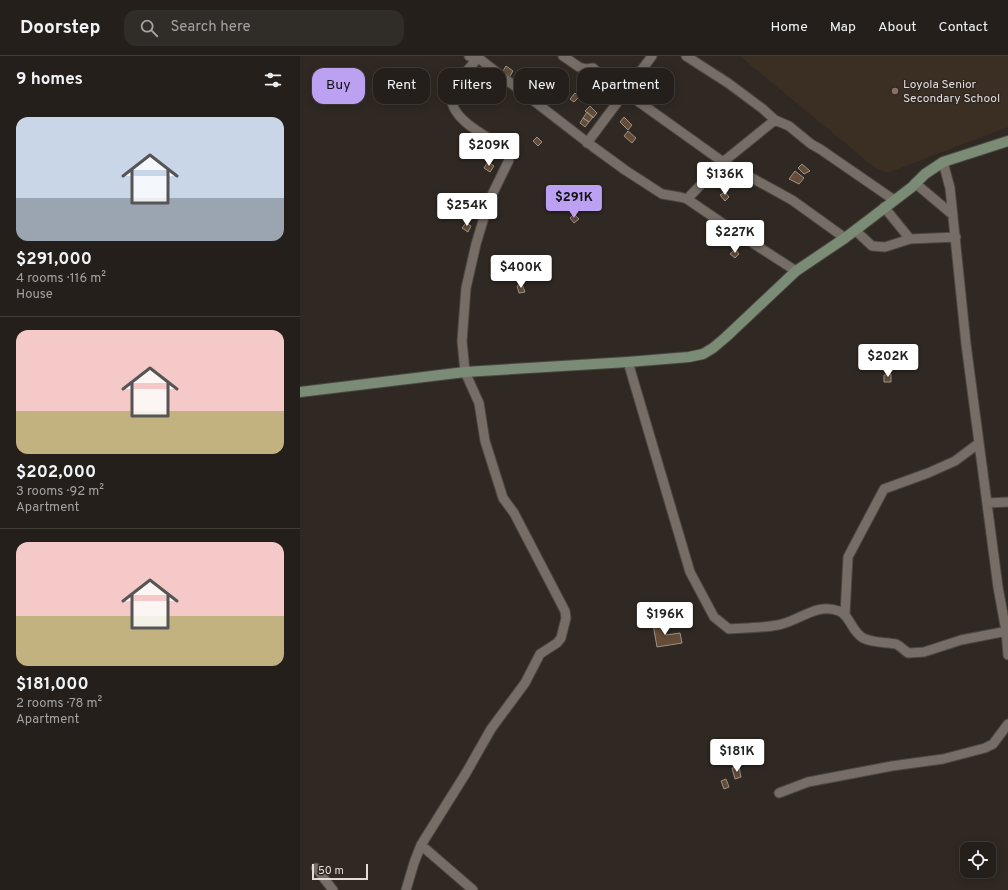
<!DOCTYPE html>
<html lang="en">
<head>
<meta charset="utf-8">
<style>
  :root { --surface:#241f1a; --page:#302c27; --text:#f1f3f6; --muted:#a3a2a2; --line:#413d39; --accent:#bca0f2 }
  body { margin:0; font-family:Overpass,sans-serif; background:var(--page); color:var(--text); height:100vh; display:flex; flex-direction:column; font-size:15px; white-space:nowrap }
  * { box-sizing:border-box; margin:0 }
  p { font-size:13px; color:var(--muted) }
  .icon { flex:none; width:22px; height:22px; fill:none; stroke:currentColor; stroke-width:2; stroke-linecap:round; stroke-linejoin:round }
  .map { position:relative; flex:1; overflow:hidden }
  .details { display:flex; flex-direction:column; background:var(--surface); width:300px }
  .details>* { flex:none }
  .hud { position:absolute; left:12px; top:12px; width:380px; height:36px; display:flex; gap:8px }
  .tools { position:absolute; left:660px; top:786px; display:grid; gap:8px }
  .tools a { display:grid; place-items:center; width:36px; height:36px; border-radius:8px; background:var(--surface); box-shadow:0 2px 10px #0003,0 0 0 1px var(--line); font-size:20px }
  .scale { position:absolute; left:12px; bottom:10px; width:56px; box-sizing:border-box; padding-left:4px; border:2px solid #e1dcd8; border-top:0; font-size:11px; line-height:14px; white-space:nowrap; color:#e1dcd8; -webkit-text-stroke:3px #302923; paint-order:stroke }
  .price { position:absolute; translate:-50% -34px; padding:0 9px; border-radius:4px; background:#fff; color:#222; font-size:13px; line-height:26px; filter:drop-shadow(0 1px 2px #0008) }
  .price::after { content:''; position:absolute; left:50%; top:24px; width:12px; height:9px; margin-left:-6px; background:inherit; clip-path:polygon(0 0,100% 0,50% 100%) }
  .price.active { background:var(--accent); color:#111 }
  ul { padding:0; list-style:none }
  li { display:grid; align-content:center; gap:8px; height:212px; padding:0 16px }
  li+li { border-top:1px solid var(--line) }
  li span { display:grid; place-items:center; height:124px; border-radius:12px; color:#555 }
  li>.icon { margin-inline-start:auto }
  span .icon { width:72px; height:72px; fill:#fffc; stroke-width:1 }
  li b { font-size:17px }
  h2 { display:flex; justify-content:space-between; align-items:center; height:48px; padding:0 16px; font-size:17px }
  .chip { padding:0 14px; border-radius:12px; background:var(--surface); box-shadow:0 2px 10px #0003,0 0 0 1px var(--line); font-size:14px; line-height:36px }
  .chip.active { background:var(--accent); color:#111 }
  header { display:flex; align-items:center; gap:24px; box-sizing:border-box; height:56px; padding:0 20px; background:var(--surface); border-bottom:1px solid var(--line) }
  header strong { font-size:19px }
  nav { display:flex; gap:22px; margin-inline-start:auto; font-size:14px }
  .search { width:280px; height:36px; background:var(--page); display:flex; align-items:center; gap:10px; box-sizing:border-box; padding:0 14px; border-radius:12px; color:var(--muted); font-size:15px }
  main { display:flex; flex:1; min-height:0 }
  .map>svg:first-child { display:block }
  .built { fill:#3b2f24 }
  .building { fill:#644c36; stroke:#9b928a }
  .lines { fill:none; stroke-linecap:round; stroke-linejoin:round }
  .minor-casing { stroke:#4c4741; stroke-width:11 }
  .secondary-casing { stroke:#4c4741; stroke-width:12 }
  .minor { stroke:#766d66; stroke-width:9 }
  .secondary { stroke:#7a8b76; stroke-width:10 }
  .education-dot { fill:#8d6e63; stroke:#302923; stroke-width:1.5 }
  .labels { text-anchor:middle; stroke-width:3; stroke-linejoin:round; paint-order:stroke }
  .poi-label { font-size:12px; fill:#e1dcd8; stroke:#302923; text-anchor:start }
</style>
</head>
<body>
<header>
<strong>Doorstep</strong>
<div class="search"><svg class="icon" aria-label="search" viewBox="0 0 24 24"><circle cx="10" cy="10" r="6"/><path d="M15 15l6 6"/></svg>Search here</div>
<nav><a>Home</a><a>Map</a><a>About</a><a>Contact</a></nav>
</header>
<main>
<section class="details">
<h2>9 homes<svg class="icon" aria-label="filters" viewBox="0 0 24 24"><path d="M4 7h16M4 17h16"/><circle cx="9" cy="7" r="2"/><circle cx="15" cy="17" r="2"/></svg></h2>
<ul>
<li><span style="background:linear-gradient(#c9d6e8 65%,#9aa5b1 0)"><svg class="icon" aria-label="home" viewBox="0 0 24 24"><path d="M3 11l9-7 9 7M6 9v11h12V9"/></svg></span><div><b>$291,000</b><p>4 rooms · 116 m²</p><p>House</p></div></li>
<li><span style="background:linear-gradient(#f6c9c9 65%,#c2b280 0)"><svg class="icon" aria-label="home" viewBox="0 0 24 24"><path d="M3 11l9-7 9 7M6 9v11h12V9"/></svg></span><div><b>$202,000</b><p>3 rooms · 92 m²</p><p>Apartment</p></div></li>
<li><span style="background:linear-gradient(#f6c9c9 60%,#c2b280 0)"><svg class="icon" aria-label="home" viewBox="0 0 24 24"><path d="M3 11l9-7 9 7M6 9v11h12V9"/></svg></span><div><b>$181,000</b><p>2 rooms · 78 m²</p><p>Apartment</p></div></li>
</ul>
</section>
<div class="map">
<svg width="708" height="834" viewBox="0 0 708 834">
  <rect width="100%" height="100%" fill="#302923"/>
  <path class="built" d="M 440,0 L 708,0 L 708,71 L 587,117 L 574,111 Z"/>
  <path class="building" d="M 206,10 L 213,15 L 210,20 L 203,15 Z
    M 185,19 L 191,24 L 186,29 L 181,25 Z
    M 275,37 L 279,41 L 274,46 L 270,43 Z
    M 290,50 L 297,57 L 293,62 L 285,55 Z
    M 287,56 L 293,61 L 289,66 L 283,62 Z
    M 324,61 L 332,69 L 328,74 L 320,66 Z
    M 283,62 L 289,66 L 285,71 L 280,67 Z
    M 328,75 L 336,82 L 332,87 L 324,80 Z
    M 237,81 L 242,86 L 238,90 L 233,85 Z
    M 188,106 L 194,110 L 190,116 L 184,112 Z
    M 502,108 L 510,115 L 504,118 L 498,112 Z
    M 495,115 L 504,122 L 499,128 L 489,123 Z
    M 425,136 L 429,141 L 425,145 L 420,139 Z
    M 274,158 L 279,163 L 274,167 L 270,162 Z
    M 166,167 L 171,170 L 168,176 L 162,172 Z
    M 435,193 L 439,198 L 435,202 L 430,198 Z
    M 222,228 L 225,236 L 219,237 L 217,230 Z
    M 591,318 L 591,326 L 584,326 L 584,319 Z
    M 364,566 L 366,579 L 380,577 L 382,587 L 357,591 L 353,568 Z
    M 439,711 L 441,721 L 435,723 L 432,712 Z
    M 426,723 L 429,731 L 424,733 L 421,725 Z"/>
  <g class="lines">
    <g class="minor-casing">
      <path id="minor" d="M 169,0 L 181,4 L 292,90 L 325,114 L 362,138 L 380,141 L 387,143 L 431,173 L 496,215
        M 263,0 L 279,11 L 286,13 L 293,12 L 304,23 L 309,23 L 316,27 L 325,36 L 423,106 L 492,144 L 545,182
        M 386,0 L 428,27 L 463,53 L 475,64 L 489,70 L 511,88 L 520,93 L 594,144
        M 287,87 L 352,0
        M 643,106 L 650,132 L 666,288 L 698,531 L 706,575 L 708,599
        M 615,127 L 653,159
        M 387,143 L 423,106 L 475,64
        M 584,151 L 610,183
        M 555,174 L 572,190 L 585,191 L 610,183 L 656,181
        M 328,306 L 390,516 L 414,561 L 429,573 C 445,572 462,572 478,569 C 500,565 516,546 539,555 C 550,559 551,575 563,582 C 573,587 585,586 596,588 C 600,590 604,594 608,597 L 624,596 L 661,584 L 708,575
        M 688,447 L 708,446
        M 545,558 L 548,501 L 584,433 L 628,417 L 655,405 L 679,387
        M 479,737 L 508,726 L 592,710 L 643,703 L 685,692 L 693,688 L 708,668
        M 121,789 L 173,834
        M 16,812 L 33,834
        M 106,834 L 114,807 L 121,789 L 166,717 L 191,673 L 225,627 L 240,598 L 257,587 L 261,582 L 266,562 L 265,555 L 214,457 L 203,442 L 185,385 L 179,347 L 165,316 L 162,285 L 166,232 L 176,188 L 189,145 L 209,104 L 209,99 L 205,92 C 190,82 148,63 152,40 C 155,26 169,13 178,2"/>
    </g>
    <g class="secondary-casing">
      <path id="secondary" d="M 0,336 L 165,316 L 328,306 L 389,301 L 403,298 L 413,292 L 426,281 L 496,215 L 545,182 L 612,131 L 625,118 L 643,106 L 708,85"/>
    </g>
    <use href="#minor" class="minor"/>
    <use href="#secondary" class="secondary"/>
  </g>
  <circle class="education-dot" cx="595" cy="35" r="4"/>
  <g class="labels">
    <g class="poi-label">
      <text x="603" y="32">Loyola Senior<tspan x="603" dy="14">Secondary School</tspan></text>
    </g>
  </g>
</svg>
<div class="tools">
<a><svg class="icon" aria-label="locate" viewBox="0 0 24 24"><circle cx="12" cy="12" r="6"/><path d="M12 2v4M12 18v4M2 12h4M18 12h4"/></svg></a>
</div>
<div class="scale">50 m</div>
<b class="price" style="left:189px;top:111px">$209K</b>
<b class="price" style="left:425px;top:140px">$136K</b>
<b class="price active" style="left:274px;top:163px">$291K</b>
<b class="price" style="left:167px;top:171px">$254K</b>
<b class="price" style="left:435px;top:198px">$227K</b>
<b class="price" style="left:221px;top:233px">$400K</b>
<b class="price" style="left:588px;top:322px">$202K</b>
<b class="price" style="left:365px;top:580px">$196K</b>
<b class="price" style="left:437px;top:717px">$181K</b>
<div class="hud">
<a class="chip active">Buy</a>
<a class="chip">Rent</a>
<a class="chip">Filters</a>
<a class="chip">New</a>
<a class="chip">Apartment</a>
</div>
</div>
</main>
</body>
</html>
